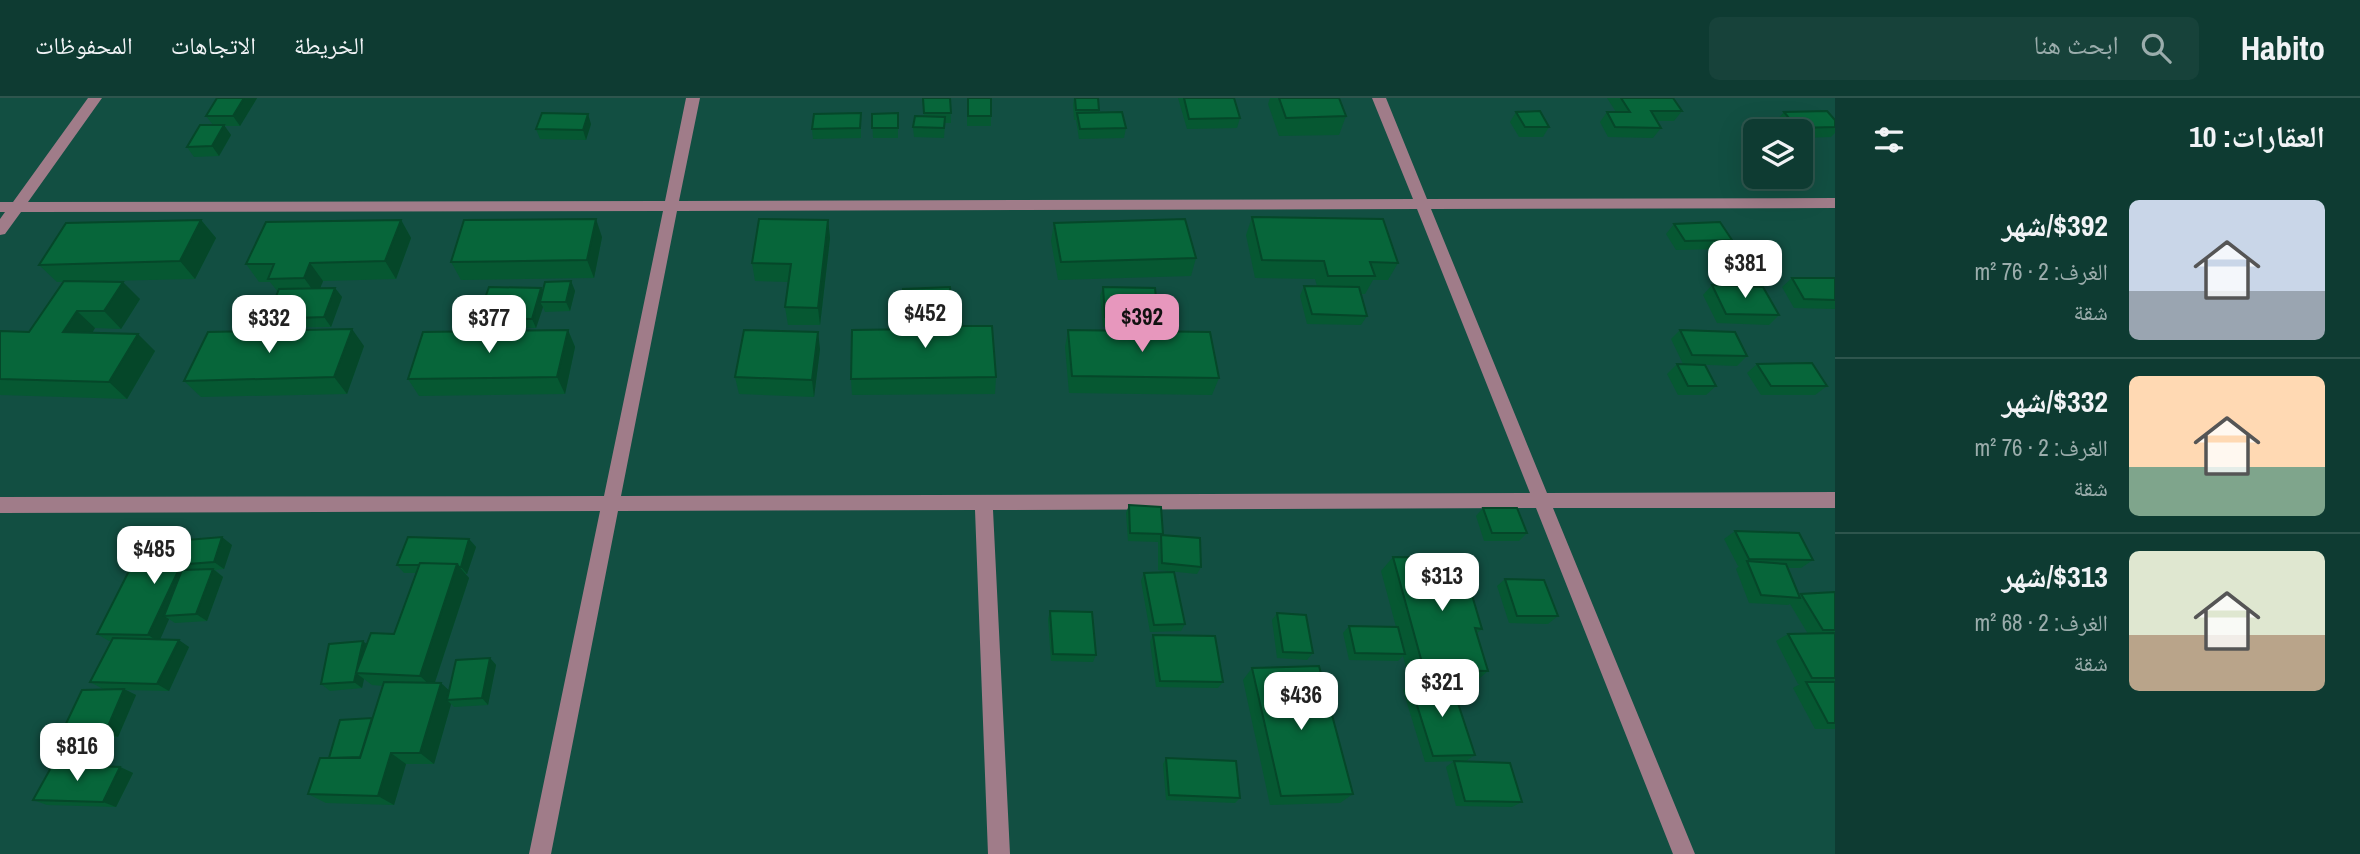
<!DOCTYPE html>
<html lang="ar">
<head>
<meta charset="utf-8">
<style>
  :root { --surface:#0e3b32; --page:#17423a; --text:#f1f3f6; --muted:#9badac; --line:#2e554d; --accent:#e797bd }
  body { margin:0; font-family:"Archivo Narrow","Noto Naskh Arabic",sans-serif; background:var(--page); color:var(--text); direction:rtl; height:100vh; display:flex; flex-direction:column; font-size:26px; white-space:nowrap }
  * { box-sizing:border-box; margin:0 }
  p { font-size:23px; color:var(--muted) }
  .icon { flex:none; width:38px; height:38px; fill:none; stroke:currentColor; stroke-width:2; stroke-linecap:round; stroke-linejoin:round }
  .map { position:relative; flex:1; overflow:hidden; direction:ltr }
  .sheet { display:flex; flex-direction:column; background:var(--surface); width:525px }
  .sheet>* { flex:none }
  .buttons { position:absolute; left:1743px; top:21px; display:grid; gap:14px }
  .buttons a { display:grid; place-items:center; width:70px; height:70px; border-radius:10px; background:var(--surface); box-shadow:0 7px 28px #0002,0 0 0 2px var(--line); font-size:35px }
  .price { position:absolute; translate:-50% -60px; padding:0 16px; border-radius:14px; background:#fff; color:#222; font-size:23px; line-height:46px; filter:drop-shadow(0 2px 4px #0008) }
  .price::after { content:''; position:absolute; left:50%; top:42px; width:21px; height:16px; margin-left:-10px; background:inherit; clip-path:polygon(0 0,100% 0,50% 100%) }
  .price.active { background:var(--accent); color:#111 }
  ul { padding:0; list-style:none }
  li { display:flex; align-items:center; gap:21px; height:175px; padding:0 35px }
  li+li { border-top:2px solid var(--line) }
  li span { display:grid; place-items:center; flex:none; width:196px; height:140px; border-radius:10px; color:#555 }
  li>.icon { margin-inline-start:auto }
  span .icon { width:84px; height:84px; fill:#fffc; stroke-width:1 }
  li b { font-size:30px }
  h2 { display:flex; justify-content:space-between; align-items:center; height:84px; padding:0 35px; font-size:30px }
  header { display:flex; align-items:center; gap:42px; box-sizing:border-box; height:98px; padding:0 35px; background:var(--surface); border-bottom:2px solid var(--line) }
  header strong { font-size:33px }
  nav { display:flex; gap:38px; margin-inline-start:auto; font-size:24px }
  .search { width:490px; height:63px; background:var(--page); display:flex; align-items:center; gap:18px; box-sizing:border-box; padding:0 24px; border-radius:10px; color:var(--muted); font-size:26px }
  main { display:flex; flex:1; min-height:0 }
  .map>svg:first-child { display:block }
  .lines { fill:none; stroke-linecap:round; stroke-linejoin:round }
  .minor { fill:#a07c89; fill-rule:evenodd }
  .wall { fill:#065832 }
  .shaded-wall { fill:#054729 }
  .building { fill:#07663a; stroke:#054729; stroke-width:2 }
</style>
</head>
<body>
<header>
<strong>Habito</strong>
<div class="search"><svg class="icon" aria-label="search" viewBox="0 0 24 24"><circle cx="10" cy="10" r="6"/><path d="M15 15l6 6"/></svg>ابحث هنا</div>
<nav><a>الخريطة</a><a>الاتجاهات</a><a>المحفوظات</a></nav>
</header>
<main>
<section class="sheet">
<h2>العقارات: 10<svg class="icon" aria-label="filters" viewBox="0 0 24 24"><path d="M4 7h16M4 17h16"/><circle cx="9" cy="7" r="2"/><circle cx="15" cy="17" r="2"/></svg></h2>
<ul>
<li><span style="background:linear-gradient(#c9d6e8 65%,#9aa5b1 0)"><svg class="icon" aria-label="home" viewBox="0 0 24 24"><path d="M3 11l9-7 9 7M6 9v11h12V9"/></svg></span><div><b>$392/شهر</b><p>الغرف: 2 · 76 m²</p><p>شقة</p></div></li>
<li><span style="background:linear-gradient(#ffd9b3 65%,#7fa58c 0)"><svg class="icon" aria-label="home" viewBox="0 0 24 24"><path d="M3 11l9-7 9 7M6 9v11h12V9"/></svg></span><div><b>$332/شهر</b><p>الغرف: 2 · 76 m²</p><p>شقة</p></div></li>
<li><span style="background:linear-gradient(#dfe7d0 60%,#b9a48a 0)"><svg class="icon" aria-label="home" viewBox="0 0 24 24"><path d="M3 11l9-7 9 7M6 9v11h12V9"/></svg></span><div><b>$313/شهر</b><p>الغرف: 2 · 68 m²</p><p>شقة</p></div></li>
</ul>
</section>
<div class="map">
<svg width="1835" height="756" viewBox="0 0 1835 756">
  <rect width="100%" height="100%" fill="#124f42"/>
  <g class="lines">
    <path class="minor" d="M 88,0 L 102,0 L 28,104 L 665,103 L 686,0 L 700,0 L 679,103 L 1413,101 L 1372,0 L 1386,0 L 1427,101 L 1835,100 L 1835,110 L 1431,111 L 1547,395 L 1835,394 L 1835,410 L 1553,410 L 1695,756 L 1673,756 L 1536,410 L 993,412 L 1010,756 L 988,756 L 975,412 L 618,413 L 551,756 L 529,756 L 600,413 L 0,415 L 0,399 L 604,398 L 663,113 L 21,114 L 5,136 L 0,137 L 0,121 L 5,114 L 0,114 L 0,104 L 13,104 ZM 1417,111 L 1530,395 L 621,398 L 677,113 Z"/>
  </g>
  <path class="wall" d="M 257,0 L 240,28 L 224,28 L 231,37 L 219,58 L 194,59 L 187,49 L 213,27 L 206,18 Z
    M 922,0 L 950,0 L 951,25 L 945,25 L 944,40 L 914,39 L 913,29 L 924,18 Z
    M 967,0 L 991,0 L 991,28 L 967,28 Z
    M 1074,0 L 1098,0 L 1099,14 L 1126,30 L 1124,40 L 1079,41 L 1076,22 L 1074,22 L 1073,7 Z
    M 1178,0 L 1234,0 L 1240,20 L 1237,30 L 1187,31 Z
    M 1270,0 L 1339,0 L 1346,18 L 1339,37 L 1279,38 L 1268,6 Z
    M 1607,0 L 1673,0 L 1682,13 L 1674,23 L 1657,23 L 1661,30 L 1653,40 L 1608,39 L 1600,24 L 1607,14 L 1616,14 Z
    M 1516,14 L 1549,29 L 1543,39 L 1519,39 L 1510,24 Z
    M 1784,14 L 1835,22 L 1835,35 L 1831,39 L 1801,40 L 1801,33 L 1782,33 L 1775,24 Z
    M 861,15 L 861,40 L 813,41 L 812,31 Z
    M 898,15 L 898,40 L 873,40 L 872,16 Z
    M 591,26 L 586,42 L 540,41 L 536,31 Z
    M 1252,119 L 1398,165 L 1388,182 L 1373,182 L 1365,196 L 1361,196 L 1367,218 L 1361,227 L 1307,226 L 1300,198 L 1304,188 L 1317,188 L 1315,181 L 1255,180 L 1246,137 Z
    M 201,122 L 216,140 L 195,181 L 103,183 L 140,201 L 121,231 L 95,230 L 92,235 L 155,253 L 127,301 L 0,297 L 0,233 L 29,234 L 63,184 L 57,184 L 39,167 Z
    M 401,122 L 411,140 L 396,181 L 323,183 L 320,190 L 335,190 L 342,199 L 331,229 L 274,230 L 267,221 L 278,194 L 270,184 L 259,184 L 246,166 Z
    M 828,122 L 830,140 L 820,227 L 788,227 L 785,209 L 788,184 L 755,183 L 752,165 Z
    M 1054,125 L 1196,160 L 1191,178 L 1058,182 L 1051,143 Z
    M 1674,126 L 1732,142 L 1723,151 L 1676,152 L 1666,136 Z
    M 602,139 L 594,180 L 461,182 L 451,164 Z
    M 1792,180 L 1835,180 L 1835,211 L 1794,210 L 1782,189 Z
    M 571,183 L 575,193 L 570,213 L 545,214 L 543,209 L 536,230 L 483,229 L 478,220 L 541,190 L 543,193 Z
    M 1712,187 L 1779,217 L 1769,227 L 1717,225 L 1703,197 Z
    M 1103,189 L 1158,220 L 1156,230 L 1103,229 L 1100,198 Z
    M 903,191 L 952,214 L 996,279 L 995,296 L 852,297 L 851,281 L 922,231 L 922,227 L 905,227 Z
    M 568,232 L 575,249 L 565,296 L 419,298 L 408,281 Z
    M 1068,232 L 1219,280 L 1212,297 L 1069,295 L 1065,249 Z
    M 1680,232 L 1747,258 L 1737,268 L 1683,266 L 1671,241 Z
    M 364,248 L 347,296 L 201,299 L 184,283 Z
    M 820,251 L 814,299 L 739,296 L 735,279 Z
    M 1677,266 L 1716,288 L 1706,297 L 1678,297 L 1667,276 Z
    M 1757,266 L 1827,288 L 1815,297 L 1761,297 L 1747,275 Z
    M 1129,407 L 1201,469 L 1197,476 L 1158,472 L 1158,444 L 1128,443 L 1126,415 Z
    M 1483,410 L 1527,435 L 1519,443 L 1484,443 L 1476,418 Z
    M 1735,433 L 1813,462 L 1801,470 L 1787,470 L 1799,497 L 1801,496 L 1835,494 L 1835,631 L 1815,631 L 1793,590 L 1800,586 L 1798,586 L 1776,543 L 1788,536 L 1808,536 L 1790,506 L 1788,507 L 1749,505 L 1736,471 L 1739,468 L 1738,468 L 1724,441 Z
    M 469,441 L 476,449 L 467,476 L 465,476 L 469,480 L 435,584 L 441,585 L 449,593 L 490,560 L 496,567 L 488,607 L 454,609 L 451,606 L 434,666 L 406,666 L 394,707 L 326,705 L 308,696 L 329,660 L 373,621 L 383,588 L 372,587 L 364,581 L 362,590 L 330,593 L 321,586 L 394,536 L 416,475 L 404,475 L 397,467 Z
    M 232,447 L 224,471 L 215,472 L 223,479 L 207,523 L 175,525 L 169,521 L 160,541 L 189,549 L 169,593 L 125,592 L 136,597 L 118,639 L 75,640 L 62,634 L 103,591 L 90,584 L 112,543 L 109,543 L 97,536 L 153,469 Z
    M 1393,459 L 1482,531 L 1476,536 L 1488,573 L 1473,586 L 1451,585 L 1475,657 L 1466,663 L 1425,664 L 1403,592 L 1410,585 L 1432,585 L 1410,585 L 1403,558 L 1398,563 L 1349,562 L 1343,535 L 1349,528 L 1396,529 L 1381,473 Z
    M 1144,475 L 1185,526 L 1181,533 L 1150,534 L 1141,483 Z
    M 1505,481 L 1558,518 L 1548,526 L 1509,525 L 1497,488 Z
    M 1050,513 L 1096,557 L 1093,564 L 1051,563 L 1048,521 Z
    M 1277,515 L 1313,555 L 1307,562 L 1277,560 L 1272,522 Z
    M 1153,537 L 1223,584 L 1218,590 L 1156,589 L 1150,544 Z
    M 1252,570 L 1353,696 L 1340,705 L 1270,707 L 1243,582 Z
    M 1166,660 L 1240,700 L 1235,705 L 1166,702 L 1163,666 Z
    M 1454,663 L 1522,704 L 1512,709 L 1456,708 L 1446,669 Z
    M 120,669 L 133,675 L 116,709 L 47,707 L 33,702 Z"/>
  <path class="shaded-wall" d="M 244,0 L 257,0 L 240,28 L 233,18 Z
    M 588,16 L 591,26 L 586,42 L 583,32 Z
    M 224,27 L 231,37 L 219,58 L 212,48 Z
    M 596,121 L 602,139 L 594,180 L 587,162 Z
    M 201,122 L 216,140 L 195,181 L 180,163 Z
    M 401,122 L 411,140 L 396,181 L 385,163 Z
    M 828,122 L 830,140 L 820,227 L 818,210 Z
    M 310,165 L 323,183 L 317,198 L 304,180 Z
    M 571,183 L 575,193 L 570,213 L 566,204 Z
    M 123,184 L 140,201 L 121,231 L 104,213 Z
    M 335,190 L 342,199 L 331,229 L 324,219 Z
    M 541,190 L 546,199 L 540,204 L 543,209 L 536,230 L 532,221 Z
    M 77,213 L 95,230 L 82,251 L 63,234 Z
    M 352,231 L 364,248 L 347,296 L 334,279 Z
    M 568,232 L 575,249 L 565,296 L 557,279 Z
    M 818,234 L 820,251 L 814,299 L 812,282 Z
    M 138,236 L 155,253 L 127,301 L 109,284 Z
    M 222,439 L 232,447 L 224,471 L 214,464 Z
    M 469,441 L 476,449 L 467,476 L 461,469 Z
    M 457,466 L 469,480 L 433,590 L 420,578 Z
    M 180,469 L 190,477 L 164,518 L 169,521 L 159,544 L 148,537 Z
    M 213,471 L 223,479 L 207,523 L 196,516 Z
    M 179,542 L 189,549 L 169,593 L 157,586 Z
    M 363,543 L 371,550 L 356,575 L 364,581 L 362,590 L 354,584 Z
    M 490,560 L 496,567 L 488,607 L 482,600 Z
    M 441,585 L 454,597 L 447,602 L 451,606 L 434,666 L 420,655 Z
    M 124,591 L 136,597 L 118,639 L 106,633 Z
    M 391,655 L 406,666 L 394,707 L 378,698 Z
    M 120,669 L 133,675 L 116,709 L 103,704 Z"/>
  <path class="building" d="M 217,0 L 244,0 L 233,18 L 206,18 Z
    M 923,0 L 950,0 L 951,15 L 924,15 Z
    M 968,0 L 991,0 L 991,18 L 968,18 Z
    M 1075,0 L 1098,0 L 1099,12 L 1076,12 Z
    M 1184,0 L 1234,0 L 1240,20 L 1189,21 Z
    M 1279,0 L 1339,0 L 1346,18 L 1286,20 Z
    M 1621,0 L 1673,0 L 1682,13 L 1651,13 L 1661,30 L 1615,29 L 1607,14 L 1630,14 Z
    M 1540,13 L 1549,29 L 1525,29 L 1516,14 Z
    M 1827,13 L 1835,22 L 1835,29 L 1797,30 L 1784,14 Z
    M 1122,14 L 1126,30 L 1080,31 L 1077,15 Z
    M 542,15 L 588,16 L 583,32 L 536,31 Z
    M 861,15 L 860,30 L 812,31 L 814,16 Z
    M 898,15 L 898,30 L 872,30 L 872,16 Z
    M 915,18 L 945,19 L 944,30 L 913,29 Z
    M 200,27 L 224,27 L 212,48 L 187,49 Z
    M 1252,119 L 1383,121 L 1398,165 L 1370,164 L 1375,178 L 1328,178 L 1324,163 L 1262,162 Z
    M 596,121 L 587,162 L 451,164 L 464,122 Z
    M 759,121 L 828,122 L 818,210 L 785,209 L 791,166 L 752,165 Z
    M 1185,121 L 1196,160 L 1061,164 L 1054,125 Z
    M 201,122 L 180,163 L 39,167 L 66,125 Z
    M 401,122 L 385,163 L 310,165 L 304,180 L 268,181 L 274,166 L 246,166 L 266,124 Z
    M 1720,124 L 1732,142 L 1685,143 L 1674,126 Z
    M 1792,180 L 1835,180 L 1835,202 L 1804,201 Z
    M 64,183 L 123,184 L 104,213 L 77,213 L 63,234 L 138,236 L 109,284 L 0,281 L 0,233 L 29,234 Z
    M 571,183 L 566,204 L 540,204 L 545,184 Z
    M 1712,187 L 1763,189 L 1779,217 L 1726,216 Z
    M 1304,188 L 1359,189 L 1367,218 L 1312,216 Z
    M 489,189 L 541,190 L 532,221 L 478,220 Z
    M 950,189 L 952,214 L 922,214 L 922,217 L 905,218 L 903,191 Z
    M 1103,189 L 1155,190 L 1158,220 L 1105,219 Z
    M 335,190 L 324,219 L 267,221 L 279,191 Z
    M 961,213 L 962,228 L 992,228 L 996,279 L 851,281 L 852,232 L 922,231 L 922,214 Z
    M 352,231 L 334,279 L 184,283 L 208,234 Z
    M 568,232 L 557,279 L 408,281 L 423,234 Z
    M 744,232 L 818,234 L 812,282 L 735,279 Z
    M 1068,232 L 1210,234 L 1219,280 L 1072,278 Z
    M 1680,232 L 1735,234 L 1747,258 L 1692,257 Z
    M 1812,265 L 1827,288 L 1771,288 L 1757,266 Z
    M 1677,266 L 1705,267 L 1716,288 L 1688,288 Z
    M 1129,407 L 1161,409 L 1163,436 L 1130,435 Z
    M 1483,410 L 1517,410 L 1527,435 L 1492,435 Z
    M 1735,433 L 1799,435 L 1813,462 L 1749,461 Z
    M 1161,437 L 1200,440 L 1201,469 L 1162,465 Z
    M 222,439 L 214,464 L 161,468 L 180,469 L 148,537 L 97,536 L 131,469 L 153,469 L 163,444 Z
    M 408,439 L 469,441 L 461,469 L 459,469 L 457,466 L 420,465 L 419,467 L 397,467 Z
    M 1393,459 L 1461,460 L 1482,531 L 1475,530 L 1488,573 L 1424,572 Z
    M 1747,463 L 1786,466 L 1800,500 L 1761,497 Z
    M 420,465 L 457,466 L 420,578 L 356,575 L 371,535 L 394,536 Z
    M 213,471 L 196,516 L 164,518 L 182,472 Z
    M 1174,474 L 1185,526 L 1154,527 L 1144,475 Z
    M 1505,481 L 1544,482 L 1558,518 L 1517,518 Z
    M 1835,494 L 1835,532 L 1823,532 L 1801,496 Z
    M 1050,513 L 1092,514 L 1096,557 L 1053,556 Z
    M 1277,515 L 1306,517 L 1313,555 L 1283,554 Z
    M 1349,528 L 1398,529 L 1405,556 L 1355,555 Z
    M 1835,535 L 1835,580 L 1812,580 L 1788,536 Z
    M 1153,537 L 1215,538 L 1223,584 L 1160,583 Z
    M 113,540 L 179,542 L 157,586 L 90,584 Z
    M 363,543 L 354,584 L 321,586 L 329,546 Z
    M 490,560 L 482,600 L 447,602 L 456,562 Z
    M 1319,568 L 1353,696 L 1281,698 L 1252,570 Z
    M 384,584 L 441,585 L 420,655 L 391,655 L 378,698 L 308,696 L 320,660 L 360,660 Z
    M 1451,584 L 1475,657 L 1433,658 L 1410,585 Z
    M 1806,584 L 1835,584 L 1835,625 L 1828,625 Z
    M 124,591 L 106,633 L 62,634 L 82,592 Z
    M 372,620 L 360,659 L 329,660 L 340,622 Z
    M 1166,660 L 1236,663 L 1240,700 L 1169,697 Z
    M 1454,663 L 1510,665 L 1522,704 L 1465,703 Z
    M 53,666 L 120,669 L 103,704 L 33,702 Z"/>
</svg>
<div class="buttons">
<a><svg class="icon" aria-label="layers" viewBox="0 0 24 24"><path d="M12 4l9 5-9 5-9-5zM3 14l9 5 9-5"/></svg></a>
</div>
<b class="price" style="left:1745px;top:202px">$381</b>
<b class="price" style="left:925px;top:252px">$452</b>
<b class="price active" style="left:1142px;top:256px">$392</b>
<b class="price" style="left:269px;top:257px">$332</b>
<b class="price" style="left:489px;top:257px">$377</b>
<b class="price" style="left:154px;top:488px">$485</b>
<b class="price" style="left:1442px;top:515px">$313</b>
<b class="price" style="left:1442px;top:621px">$321</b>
<b class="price" style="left:1301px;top:634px">$436</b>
<b class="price" style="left:77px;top:685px">$816</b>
</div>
</main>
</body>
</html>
